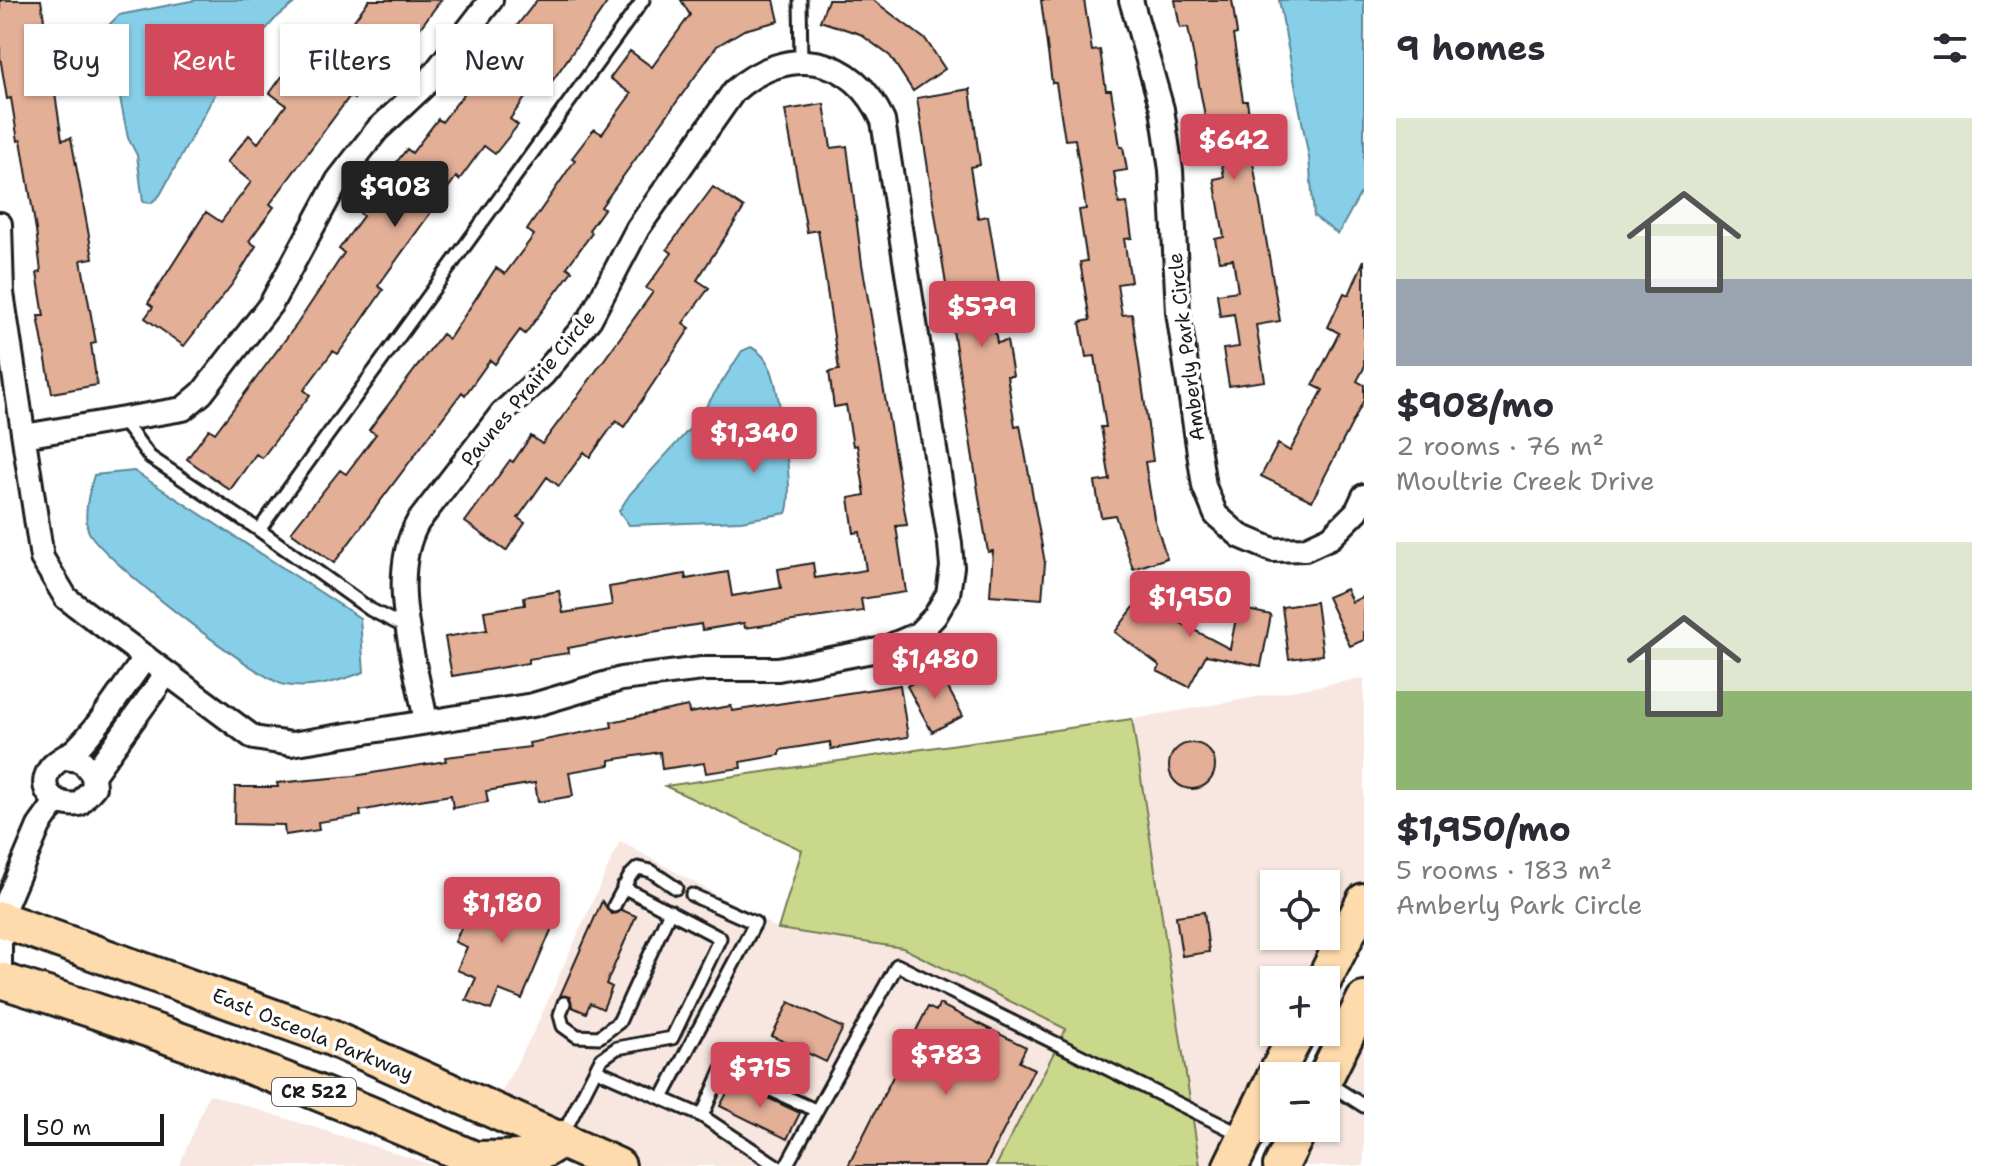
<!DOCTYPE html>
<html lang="en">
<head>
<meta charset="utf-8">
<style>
  :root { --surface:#fff; --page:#f2f2f3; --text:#2b2b33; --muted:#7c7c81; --accent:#d1495b }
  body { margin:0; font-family:"Shantell Sans",sans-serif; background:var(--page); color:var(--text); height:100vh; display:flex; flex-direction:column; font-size:30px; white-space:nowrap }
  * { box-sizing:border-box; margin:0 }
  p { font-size:26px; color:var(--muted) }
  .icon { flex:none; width:44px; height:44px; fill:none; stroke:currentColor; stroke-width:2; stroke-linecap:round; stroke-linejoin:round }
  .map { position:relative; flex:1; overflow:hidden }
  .panel { display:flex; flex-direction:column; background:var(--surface); width:640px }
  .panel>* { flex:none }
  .banner { position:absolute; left:24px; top:24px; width:760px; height:72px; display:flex; gap:16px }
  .fabs { position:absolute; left:1260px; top:870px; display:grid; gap:16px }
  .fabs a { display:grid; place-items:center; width:80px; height:80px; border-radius:0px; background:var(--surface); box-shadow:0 2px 6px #0004; font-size:40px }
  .scale { position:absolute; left:24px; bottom:20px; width:140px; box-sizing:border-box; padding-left:8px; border:4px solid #1c1c1c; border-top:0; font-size:22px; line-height:28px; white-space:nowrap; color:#1c1c1c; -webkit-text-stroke:6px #fff; paint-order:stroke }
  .price { position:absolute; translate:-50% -68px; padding:0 18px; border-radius:8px; background:var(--accent); color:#fff; font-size:26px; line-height:52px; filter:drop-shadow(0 2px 4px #0008) }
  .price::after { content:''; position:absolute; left:50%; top:48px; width:24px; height:18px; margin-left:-12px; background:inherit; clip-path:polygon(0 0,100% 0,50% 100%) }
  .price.selected { background:#222; color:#fff }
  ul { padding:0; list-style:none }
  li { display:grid; align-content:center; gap:16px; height:424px; padding:0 32px }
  li span { display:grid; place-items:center; height:248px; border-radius:0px; color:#555 }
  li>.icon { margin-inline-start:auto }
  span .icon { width:144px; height:144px; fill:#fffc; stroke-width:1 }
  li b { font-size:34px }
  h2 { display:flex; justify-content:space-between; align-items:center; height:96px; padding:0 32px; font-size:34px }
  .tag { padding:0 28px; border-radius:0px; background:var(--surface); box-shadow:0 2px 6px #0004; font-size:28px; line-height:72px }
  .tag.selected { background:var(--accent); color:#fff }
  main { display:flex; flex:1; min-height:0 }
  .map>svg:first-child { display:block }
  .built { fill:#f7e7e0; fill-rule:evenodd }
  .green { fill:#cad88c; stroke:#737a54; stroke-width:2 }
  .water { fill:#87cfe8; stroke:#5c8796; stroke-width:2 }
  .building { fill:#e3af97; stroke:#1c1c1c; stroke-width:2 }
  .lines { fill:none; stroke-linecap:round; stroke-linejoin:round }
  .service-casing { stroke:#1c1c1c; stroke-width:17 }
  .minor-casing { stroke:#1c1c1c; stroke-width:28 }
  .primary-casing { stroke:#1c1c1c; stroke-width:40 }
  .service { stroke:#fff; stroke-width:11 }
  .minor { stroke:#fff; stroke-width:22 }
  .primary { stroke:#fedbac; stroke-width:34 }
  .labels { text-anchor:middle; stroke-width:7; stroke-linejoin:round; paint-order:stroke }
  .shield { fill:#fff; stroke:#606060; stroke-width:2 }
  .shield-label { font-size:18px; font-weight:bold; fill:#1c1c1c }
  .street-label { font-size:20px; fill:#1c1c1c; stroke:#fff }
</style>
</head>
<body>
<main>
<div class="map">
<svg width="1364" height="1166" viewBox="0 0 1364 1166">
  <rect width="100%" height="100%" fill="#fff"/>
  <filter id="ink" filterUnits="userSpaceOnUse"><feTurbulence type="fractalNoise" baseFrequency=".0125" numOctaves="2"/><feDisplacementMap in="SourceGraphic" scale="16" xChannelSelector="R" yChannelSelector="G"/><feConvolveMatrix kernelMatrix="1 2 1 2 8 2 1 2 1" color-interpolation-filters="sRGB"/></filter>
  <g filter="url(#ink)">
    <path class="built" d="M 1364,678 L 1364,931 L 1326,1006 L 1326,980 L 1274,980 L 1274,1032 L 1313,1032 L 1226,1166 L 1200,1166 L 1132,719 ZM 1274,884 L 1326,884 L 1326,936 L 1274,936 Z
      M 620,841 L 778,929 L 901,947 L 1067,1029 L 996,1166 L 642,1166 L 498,1099 L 535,1029 Z
      M 1364,976 L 1364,1166 L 1281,1166 L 1296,1128 L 1326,1128 L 1326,1076 L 1322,1060 Z
      M 209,1094 L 436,1166 L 179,1166 Z"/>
    <path class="green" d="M 1132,719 L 1200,1166 L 996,1166 L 1066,1029 L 903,948 L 778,929 L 802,850 L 665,786 Z"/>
    <path class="water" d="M 196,0 L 298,0 L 275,19 L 226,74 L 160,195 L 151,203 L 143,202 L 137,155 L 128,138 L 108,38 L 109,25 L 119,15 Z
      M 1279,0 L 1364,0 L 1364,187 L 1338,234 L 1314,216 L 1309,158 Z
      M 751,347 C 761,352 766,359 771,370 C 780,392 795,493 786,513 L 741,521 L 629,525 L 619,511 L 630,494 L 696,422 L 742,351 Z
      M 134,471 L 360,618 L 364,672 C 339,681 312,690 285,685 C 260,681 96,555 88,530 C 83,513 89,491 94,475 Z"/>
    <path class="building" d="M 0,0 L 41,0 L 62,140 L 71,138 L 93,258 L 81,260 L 96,343 L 91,344 L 97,385 L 52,393 L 38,316 L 44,316 L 37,273 L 41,272 L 36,230 L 21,140 L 18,141 L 11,98 L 7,99 L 0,57 Z
      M 369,0 L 441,0 L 393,64 L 384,58 L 354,99 L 350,96 L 270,204 L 274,207 L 249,241 L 256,246 L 233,283 L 184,346 L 145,318 L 153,307 L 148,303 L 206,212 L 221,222 L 251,182 L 227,162 L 249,135 L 258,143 L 286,105 L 270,93 L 291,64 L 312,78 Z
      M 537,0 L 609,0 L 548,87 L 538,80 L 510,119 L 518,125 L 495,154 L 484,146 L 459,180 L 456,177 L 378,286 L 383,290 L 359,325 L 338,354 L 333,351 L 304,390 L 310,395 L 262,458 L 256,454 L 230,490 L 187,459 L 209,429 L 215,433 L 297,324 L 344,253 L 339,249 L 363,216 L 359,212 L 380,183 L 407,149 L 412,153 L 438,119 L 442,122 Z
      M 681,0 L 774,0 L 779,21 L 744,30 L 717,46 L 601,207 L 604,209 L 589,230 L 592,233 L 567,267 L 572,271 L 525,334 L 520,330 L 495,364 L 490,360 L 465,395 L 462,392 L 334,563 L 291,532 L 340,470 L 346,474 L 376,434 L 369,430 L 442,334 L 449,339 L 496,268 L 505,274 L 534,235 L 527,230 L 575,160 L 572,158 L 594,129 L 602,134 L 631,94 L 610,78 L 630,51 L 652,67 L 690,15 Z
      M 828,0 L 873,0 L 926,40 L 945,69 L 913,91 L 890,56 L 860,34 L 820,21 Z
      M 1041,0 L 1084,0 L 1092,51 L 1100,50 L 1106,90 L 1111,90 L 1120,147 L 1123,147 L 1127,170 L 1114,172 L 1119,204 L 1127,203 L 1132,238 L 1124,239 L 1131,282 L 1117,284 L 1122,315 L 1132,314 L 1153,461 L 1145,462 L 1154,518 L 1167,558 L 1133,569 L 1115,515 L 1101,517 L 1095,482 L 1110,480 L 1101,427 L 1106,427 L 1095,356 L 1086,357 L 1080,322 L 1090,320 L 1080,262 L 1087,261 L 1079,210 L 1086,209 L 1075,139 L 1065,140 L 1056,83 L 1052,83 Z
      M 1175,0 L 1232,0 L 1237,34 L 1233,35 L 1243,101 L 1247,101 L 1249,115 L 1263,113 L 1268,142 L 1250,145 L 1280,321 L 1256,325 L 1265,381 L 1229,386 L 1223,349 L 1239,347 L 1234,314 L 1220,316 L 1217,294 L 1238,291 L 1233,259 L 1219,261 L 1215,239 L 1224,237 L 1214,179 L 1224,177 L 1217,135 L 1209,137 L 1188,27 L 1180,28 Z
      M 970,89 L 980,165 L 970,167 L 978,218 L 988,216 L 1001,294 L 989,295 L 997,343 L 1007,341 L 1013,376 L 1007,376 L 1015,426 L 1020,425 L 1045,563 L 1042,599 L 990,595 L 993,551 L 988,552 L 981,510 L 917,98 Z
      M 824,104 L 831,148 L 847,146 L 862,264 L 907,525 L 896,526 L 906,592 L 861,599 L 863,611 L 745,628 L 744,623 L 702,630 L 701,624 L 652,632 L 568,648 L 569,653 L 528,659 L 528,663 L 452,676 L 445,637 L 487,630 L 484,611 L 525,605 L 524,597 L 559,591 L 563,613 L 612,605 L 609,587 L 685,574 L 686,579 L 728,572 L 732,596 L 781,588 L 778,569 L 813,563 L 815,578 L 866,570 L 860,532 L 854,533 L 849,498 L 865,495 L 857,445 L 853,446 L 846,405 L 834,407 L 829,372 L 839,370 L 818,230 L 807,232 L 785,110 Z
      M 713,187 L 744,208 L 697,280 L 709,288 L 683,323 L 690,328 L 624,427 L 616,421 L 590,457 L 584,452 L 559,486 L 547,477 L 518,518 L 525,523 L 506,551 L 465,522 L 510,460 L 513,462 L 531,436 L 542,444 L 575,400 L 653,292 L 646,288 L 672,253 L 667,249 Z
      M 1364,260 L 1364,368 L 1357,381 L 1364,385 L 1364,400 L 1312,501 L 1261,476 L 1278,444 L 1290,451 L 1323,390 L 1313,385 L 1339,333 L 1328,327 L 1344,293 L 1349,295 Z
      M 1346,589 L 1352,602 L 1364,596 L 1364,640 L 1350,646 L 1327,597 Z
      M 1147,590 L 1176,611 L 1171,618 L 1230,649 L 1238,608 L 1271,615 L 1261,666 L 1206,655 L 1189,687 L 1157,671 L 1160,666 L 1115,632 Z
      M 1316,602 L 1323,655 L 1289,659 L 1282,607 Z
      M 938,669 L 963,716 L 932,732 L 907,686 Z
      M 900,685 L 908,737 L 831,749 L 830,742 L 780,750 L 780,755 L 740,762 L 741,768 L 706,773 L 704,763 L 662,769 L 660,752 L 610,760 L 610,765 L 569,772 L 573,796 L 538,802 L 535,783 L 486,791 L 488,802 L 453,808 L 451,795 L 401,803 L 360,811 L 361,816 L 318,822 L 319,830 L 285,835 L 284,825 L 234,824 L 235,787 L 278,787 L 277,783 L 354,776 L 446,761 L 445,757 L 530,747 L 529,743 L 612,727 L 611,722 L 688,706 L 689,713 L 731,706 L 732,711 Z
      M1169 766a23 23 0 1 1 46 0a23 23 0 1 1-46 0Z
      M 480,884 L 557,916 L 522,999 L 499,990 L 491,1010 L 466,1000 L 476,978 L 457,970 L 467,947 L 455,942 Z
      M 602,901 L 611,914 L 622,910 L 636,916 L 606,984 L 612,987 L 603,1009 L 590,1003 L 586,1013 L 572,1007 L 570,997 L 560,996 Z
      M 1204,912 L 1209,952 L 1182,956 L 1176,916 Z
      M 789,1002 L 843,1028 L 826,1062 L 772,1036 Z
      M 939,1004 L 1026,1047 L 1019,1062 L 1034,1069 L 986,1166 L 848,1166 L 928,1007 L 936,1011 Z
      M 733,1082 L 800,1113 L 787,1139 L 720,1106 Z"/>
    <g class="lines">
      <g class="service-casing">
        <path id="service" d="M 800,0 L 801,60
          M 122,420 L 150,457 L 259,530
          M 409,629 L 371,610 L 259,530 L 643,0
          M 614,906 L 630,876 L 638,868 L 651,871 L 676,888
          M 564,1003 L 560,1015 L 563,1026 L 577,1036 L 599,1037 L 619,1022 L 670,911
          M 597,1070 L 702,1116 L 777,1166
          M 1326,1082 L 1364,1106
          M 662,1098 L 755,923 L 692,895
          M 702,1116 L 723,1068 L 815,1110
          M 563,1134 L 601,1059 L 617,1048 L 672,1038 L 720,938 L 623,887
          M 786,1166 L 897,965 L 1244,1136"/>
      </g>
      <g class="minor-casing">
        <path id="minor" d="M 1131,0 L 1162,109 L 1171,170 L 1178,312 L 1204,486 L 1216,515 L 1240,536 L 1273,550 L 1305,549 L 1331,537 L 1357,511 L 1364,496
          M 0,224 L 2,293 L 42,558 L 66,598 L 254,738 L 291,744 L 533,705 L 621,679 L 702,669 L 778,669 L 883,649 L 918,634 L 935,616 L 948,594 L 952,567 L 950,544 L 883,121 C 854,54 787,44 734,91 L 638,228 L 590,319 L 543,375 L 502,413 L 418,522 C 386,577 416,662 426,722
          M 24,436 L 183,409 L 202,393 L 271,304 L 338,180 L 377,130 L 426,84 L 491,0
          M 66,758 L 82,761 L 93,775 L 94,787 L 79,804 C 60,807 37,794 48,772 C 54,760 68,757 77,748 C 103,722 123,687 146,657
          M 93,775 L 167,673
          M 0,918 L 39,826 L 56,802
          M 0,927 L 0,986"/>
      </g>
      <g class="primary-casing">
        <path id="primary" d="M 0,919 L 329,1037 L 618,1166
          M 0,980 C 167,1032 331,1094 490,1166
          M 1324,980 L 1364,901
          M 1275,1076 L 1298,1032
          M 1326,1076 L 1364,1000
          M 473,1159 C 508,1158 535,1163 561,1138
          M 1231,1166 L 1274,1078
          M 1281,1166 L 1300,1128"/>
      </g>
      <use href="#service" class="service"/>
      <use href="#minor" class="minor"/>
      <use href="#primary" class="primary"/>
    </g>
  </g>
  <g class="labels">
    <rect class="shield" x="272" y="1078" width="84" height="28" rx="6"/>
    <g class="shield-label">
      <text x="314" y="1098">CR 522</text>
    </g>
    <g class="street-label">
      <text transform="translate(1186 347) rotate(-97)" y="7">Amberly Park Circle</text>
      <text transform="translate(528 388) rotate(-50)" y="7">Paunes Prairie Circle</text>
      <text transform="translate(313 1034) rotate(22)" y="7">East Osceola Parkway</text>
    </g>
  </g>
</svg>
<div class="fabs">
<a><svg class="icon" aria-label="locate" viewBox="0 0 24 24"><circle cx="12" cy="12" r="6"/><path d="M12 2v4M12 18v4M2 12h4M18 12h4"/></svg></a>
<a>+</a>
<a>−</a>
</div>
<div class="scale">50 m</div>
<b class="price" style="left:1234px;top:182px">$642</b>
<b class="price selected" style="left:395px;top:229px">$908</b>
<b class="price" style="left:982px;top:349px">$579</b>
<b class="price" style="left:754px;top:475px">$1,340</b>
<b class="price" style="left:1190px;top:639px">$1,950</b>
<b class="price" style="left:935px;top:701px">$1,480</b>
<b class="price" style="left:502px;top:945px">$1,180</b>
<b class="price" style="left:946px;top:1097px">$783</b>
<b class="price" style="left:760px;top:1110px">$715</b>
<div class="banner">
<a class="tag">Buy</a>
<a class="tag selected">Rent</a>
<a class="tag">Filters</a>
<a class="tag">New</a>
</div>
</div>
<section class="panel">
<h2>9 homes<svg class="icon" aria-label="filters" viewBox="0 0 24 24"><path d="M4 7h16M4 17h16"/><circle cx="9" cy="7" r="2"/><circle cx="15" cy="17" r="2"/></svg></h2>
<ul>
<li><span style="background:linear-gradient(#dfe7d0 65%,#9aa5b1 0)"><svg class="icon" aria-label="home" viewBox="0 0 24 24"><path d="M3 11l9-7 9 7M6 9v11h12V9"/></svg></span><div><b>$908/mo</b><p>2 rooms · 76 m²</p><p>Moultrie Creek Drive</p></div></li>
<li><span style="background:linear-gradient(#dfe7d0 60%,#8fb573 0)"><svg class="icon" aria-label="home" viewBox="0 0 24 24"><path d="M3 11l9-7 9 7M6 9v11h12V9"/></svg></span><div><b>$1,950/mo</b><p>5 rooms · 183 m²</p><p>Amberly Park Circle</p></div></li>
</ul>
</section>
</main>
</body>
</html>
